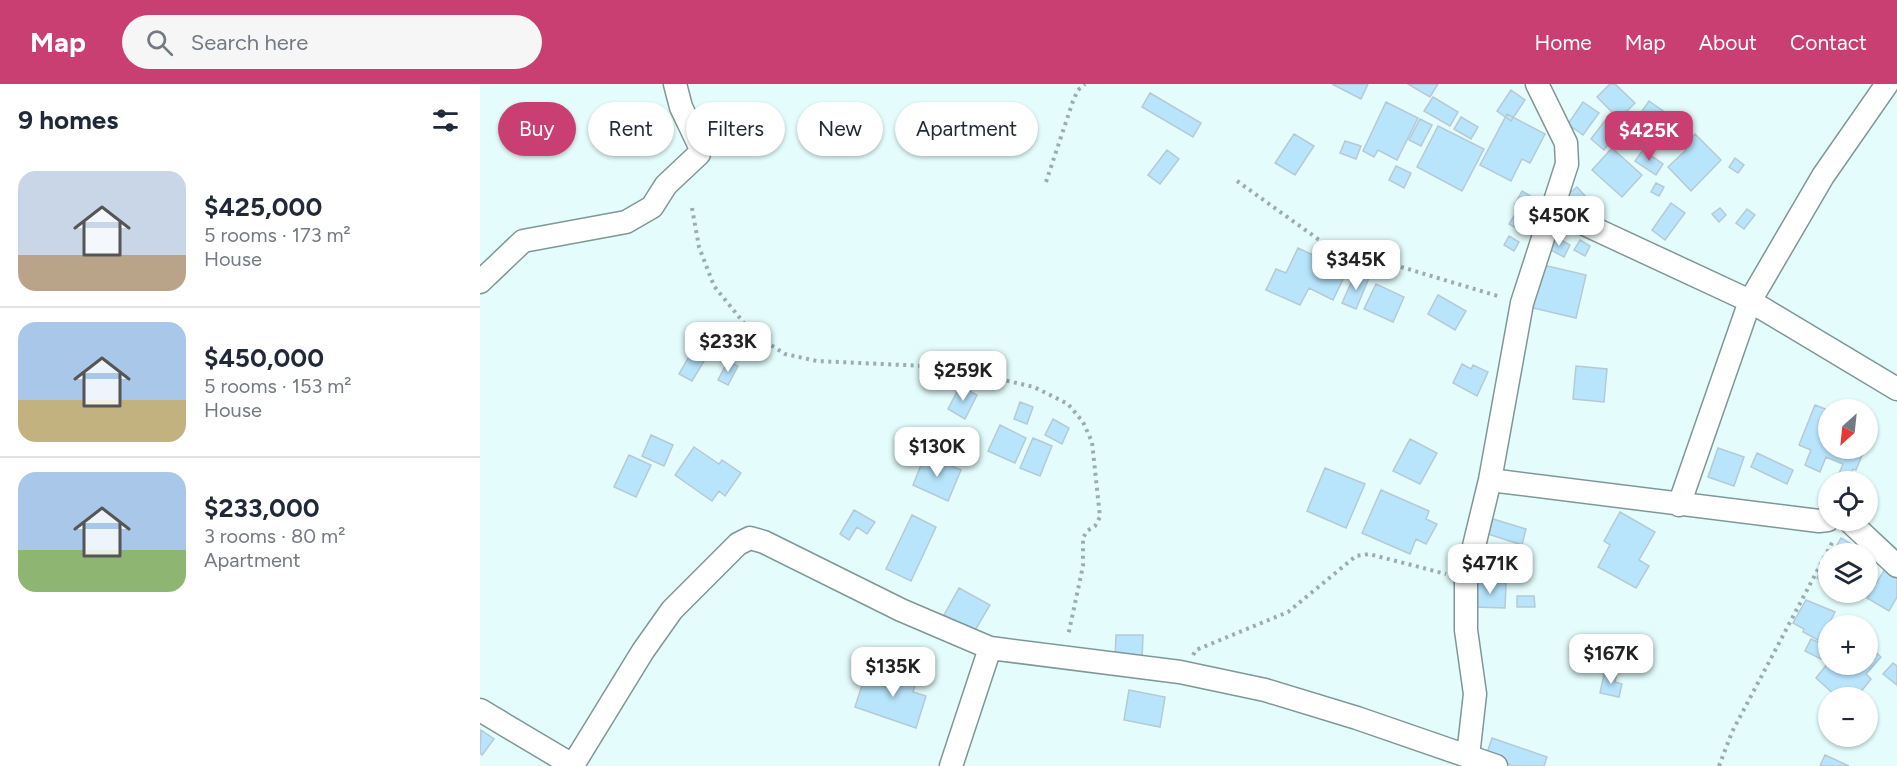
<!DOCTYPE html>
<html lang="en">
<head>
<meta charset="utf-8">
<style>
  :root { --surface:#fff; --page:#f6f6f7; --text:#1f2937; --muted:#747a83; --line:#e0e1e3; --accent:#ca3f71 }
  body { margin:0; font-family:Figtree,sans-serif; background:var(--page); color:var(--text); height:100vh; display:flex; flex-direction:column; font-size:22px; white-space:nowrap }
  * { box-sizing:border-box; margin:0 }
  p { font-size:20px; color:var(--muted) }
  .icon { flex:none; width:33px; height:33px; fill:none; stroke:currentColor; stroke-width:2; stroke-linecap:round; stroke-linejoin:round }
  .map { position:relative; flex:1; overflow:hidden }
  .drawer { display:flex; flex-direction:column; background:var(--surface); width:480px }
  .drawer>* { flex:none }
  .hud { position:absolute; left:18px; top:18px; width:570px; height:54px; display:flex; gap:12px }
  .needle { width:39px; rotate:207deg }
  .controls { position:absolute; left:1338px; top:315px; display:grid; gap:12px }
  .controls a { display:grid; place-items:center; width:60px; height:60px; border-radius:50%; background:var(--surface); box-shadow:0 2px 4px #0004; font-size:30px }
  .price { position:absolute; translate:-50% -51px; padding:0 14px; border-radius:12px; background:#fff; color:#222; font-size:20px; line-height:39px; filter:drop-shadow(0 2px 3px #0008) }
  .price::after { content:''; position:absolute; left:50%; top:36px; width:18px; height:14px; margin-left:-9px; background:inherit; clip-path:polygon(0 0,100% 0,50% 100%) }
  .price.on { background:var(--accent); color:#fff }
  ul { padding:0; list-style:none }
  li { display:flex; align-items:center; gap:18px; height:150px; padding:0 18px }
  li+li { border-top:2px solid var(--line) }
  li span { display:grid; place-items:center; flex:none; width:168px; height:120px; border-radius:18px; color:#555 }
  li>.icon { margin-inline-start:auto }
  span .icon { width:72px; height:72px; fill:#fffc; stroke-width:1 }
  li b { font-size:26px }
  h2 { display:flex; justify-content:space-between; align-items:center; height:72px; padding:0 18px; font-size:26px }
  .chip { padding:0 21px; border-radius:27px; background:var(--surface); box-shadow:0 2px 4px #0004; font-size:21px; line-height:54px }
  .chip.on { background:var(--accent); color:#fff }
  header { display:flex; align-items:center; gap:36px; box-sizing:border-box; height:84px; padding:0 30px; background:var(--accent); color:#fff }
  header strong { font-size:28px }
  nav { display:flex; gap:33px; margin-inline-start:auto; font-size:21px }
  .search { width:420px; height:54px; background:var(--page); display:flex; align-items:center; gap:15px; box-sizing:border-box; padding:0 21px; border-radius:33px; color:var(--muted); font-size:22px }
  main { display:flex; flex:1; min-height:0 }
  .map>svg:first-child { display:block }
  .building { fill:#b8e5fc; stroke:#b6c9d4; stroke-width:1.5 }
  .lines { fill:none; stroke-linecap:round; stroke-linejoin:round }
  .minor-casing { stroke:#809797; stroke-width:25 }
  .path { stroke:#9baeae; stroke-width:4; stroke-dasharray:3 4.5; stroke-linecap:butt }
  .minor { stroke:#fff; stroke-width:22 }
</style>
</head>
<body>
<header>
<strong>Map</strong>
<div class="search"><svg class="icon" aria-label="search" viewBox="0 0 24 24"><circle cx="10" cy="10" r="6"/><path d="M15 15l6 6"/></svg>Search here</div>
<nav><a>Home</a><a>Map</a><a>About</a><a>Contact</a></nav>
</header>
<main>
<section class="drawer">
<h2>9 homes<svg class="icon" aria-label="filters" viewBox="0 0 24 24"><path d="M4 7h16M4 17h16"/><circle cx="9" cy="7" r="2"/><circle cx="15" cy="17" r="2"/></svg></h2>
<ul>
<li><span style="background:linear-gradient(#c9d6e8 70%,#b9a48a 0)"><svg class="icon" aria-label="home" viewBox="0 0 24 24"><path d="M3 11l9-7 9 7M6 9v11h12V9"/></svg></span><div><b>$425,000</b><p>5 rooms · 173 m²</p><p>House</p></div></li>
<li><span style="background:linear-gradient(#a9c7e8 65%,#c2b280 0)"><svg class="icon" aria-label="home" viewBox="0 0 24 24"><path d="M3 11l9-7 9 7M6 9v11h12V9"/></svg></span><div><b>$450,000</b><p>5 rooms · 153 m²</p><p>House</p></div></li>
<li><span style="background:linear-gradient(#a9c7e8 65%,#8fb573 0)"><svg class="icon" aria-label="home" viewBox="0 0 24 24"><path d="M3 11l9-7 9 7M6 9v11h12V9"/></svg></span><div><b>$233,000</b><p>3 rooms · 80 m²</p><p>Apartment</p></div></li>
</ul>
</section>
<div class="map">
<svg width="1417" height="682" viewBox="0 0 1417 682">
  <rect width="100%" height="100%" fill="#e4fcfc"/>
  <path class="building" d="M 852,0 L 888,0 L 881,15 Z
    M 928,0 L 958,0 L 950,13 Z
    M 1130,0 L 1135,0 L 1155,19 L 1139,35 L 1117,13 Z
    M 1031,6 L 1045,16 L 1031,37 L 1017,27 Z
    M 670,9 L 721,39 L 713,53 L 662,23 Z
    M 953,13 L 978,28 L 970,42 L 944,27 Z
    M 1169,17 L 1196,36 L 1176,64 L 1149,46 Z
    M 906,18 L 938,34 L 917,76 L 898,66 L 894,73 L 883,67 Z
    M 1103,18 L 1119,29 L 1103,51 L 1088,40 Z
    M 1027,30 L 1065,50 L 1050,79 L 1042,75 L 1031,97 L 1000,81 Z
    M 981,33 L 998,43 L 991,55 L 974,45 Z
    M 1127,34 L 1140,44 L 1124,66 L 1111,55 Z
    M 940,35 L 952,41 L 941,62 L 929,56 Z
    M 958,42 L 1004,65 L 982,107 L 937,83 Z
    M 814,50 L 834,62 L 815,91 L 795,79 Z
    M 1215,50 L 1241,76 L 1211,107 L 1188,83 L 1206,66 L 1203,62 Z
    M 865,57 L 881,62 L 876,75 L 860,69 Z
    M 1132,64 L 1162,91 L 1142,113 L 1112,86 Z
    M 687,66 L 699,75 L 680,100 L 668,91 Z
    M 1163,66 L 1183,80 L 1176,91 L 1155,77 Z
    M 1255,74 L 1264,81 L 1258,89 L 1249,83 Z
    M 916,82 L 931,89 L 924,104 L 909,96 Z
    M 1176,99 L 1184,103 L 1179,112 L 1171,108 Z
    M 1097,103 L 1106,113 L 1095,123 L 1086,112 Z
    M 1042,107 L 1062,119 L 1054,132 L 1035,120 Z
    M 1191,119 L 1205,129 L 1185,156 L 1172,146 Z
    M 1240,124 L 1246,131 L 1239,138 L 1232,130 Z
    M 1267,125 L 1275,131 L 1264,145 L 1256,139 Z
    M 1034,132 L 1048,140 L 1043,148 L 1029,140 Z
    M 1029,152 L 1039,158 L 1034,167 L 1024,161 Z
    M 1074,152 L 1090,161 L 1084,173 L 1067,164 Z
    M 1100,156 L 1110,162 L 1105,172 L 1094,166 Z
    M 818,164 L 867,187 L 853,216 L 829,204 L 820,221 L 786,206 L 796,185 L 806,189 Z
    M 1059,180 L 1106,191 L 1096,234 L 1049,223 Z
    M 876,188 L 889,194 L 876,225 L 862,219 Z
    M 896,200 L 924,213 L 913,238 L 884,225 Z
    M 958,211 L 986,227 L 975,246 L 948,230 Z
    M 214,264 L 227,272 L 212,297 L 199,290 Z
    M 248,277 L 258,282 L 248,301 L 238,296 Z
    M 982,280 L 991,285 L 993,281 L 1008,288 L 997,312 L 973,299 Z
    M 1096,282 L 1127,285 L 1124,318 L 1093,315 Z
    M 480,302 L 497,311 L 485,335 L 468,325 Z
    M 540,318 L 553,323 L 547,340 L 534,335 Z
    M 1335,321 L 1348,326 L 1348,364 L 1385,364 L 1376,386 L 1373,385 L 1368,398 L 1357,394 L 1363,380 L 1346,373 L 1340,388 L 1325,381 L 1331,366 L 1319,361 Z
    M 573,335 L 589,344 L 582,360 L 565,351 Z
    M 520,341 L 546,354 L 535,379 L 508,367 Z
    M 171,351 L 193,361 L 184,382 L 162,372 Z
    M 553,354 L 572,362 L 560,392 L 540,384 Z
    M 930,355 L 957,369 L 940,400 L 913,387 Z
    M 214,363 L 239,380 L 242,376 L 261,389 L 245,412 L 239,407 L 232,417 L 195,391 Z
    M 1238,364 L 1264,373 L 1254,402 L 1228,393 Z
    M 1277,369 L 1313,386 L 1307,400 L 1271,383 Z
    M 149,371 L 171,381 L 156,413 L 134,403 Z
    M 445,371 L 481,386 L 468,417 L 433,401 Z
    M 845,384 L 885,400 L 866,444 L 827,427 Z
    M 901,406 L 949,427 L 946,435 L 957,440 L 946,460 L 936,455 L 930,470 L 882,449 Z
    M 374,426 L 395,438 L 387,450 L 377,443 L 369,456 L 360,450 Z
    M 1140,428 L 1175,448 L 1159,476 L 1169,482 L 1156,504 L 1118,483 L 1130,461 L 1124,457 Z
    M 432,431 L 456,443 L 431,497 L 406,485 Z
    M 1013,435 L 1046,445 L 1042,461 L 1008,450 Z
    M 1361,454 L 1380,465 L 1377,470 L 1352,470 Z
    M 1348,475 L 1348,501 L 1337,494 Z
    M 1405,485 L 1417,493 L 1417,513 L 1409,527 L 1387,514 Z
    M 994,498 L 1026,499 L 1025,524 L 994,523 Z
    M 479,504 L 510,521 L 494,548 L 464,531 Z
    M 1037,512 L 1054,512 L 1055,523 L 1037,523 Z
    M 1326,516 L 1355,528 L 1340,557 L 1323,548 L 1324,545 L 1313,539 Z
    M 636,551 L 663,551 L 662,576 L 635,575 Z
    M 1331,555 L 1347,562 L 1341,575 L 1325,567 Z
    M 1388,561 L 1401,573 L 1386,590 L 1391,595 L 1376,614 L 1358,614 L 1336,594 L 1348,579 L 1388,580 Z
    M 1413,579 L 1417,582 L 1417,601 L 1403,590 Z
    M 413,583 L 438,591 L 433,608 L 446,612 L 436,644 L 375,623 L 384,595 L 406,603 Z
    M 1125,586 L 1137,589 L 1135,598 L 1142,600 L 1139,613 L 1120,609 Z
    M 649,606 L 685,613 L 680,643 L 644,636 Z
    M 1,646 L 14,655 L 2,671 L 0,669 Z
    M 1012,654 L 1067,673 L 1064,682 L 1034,682 L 1006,672 Z
    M 1345,671 L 1369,682 L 1340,682 Z"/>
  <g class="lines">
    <g class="minor-casing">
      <path id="minor" d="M 1072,125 L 1270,217 L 1417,305
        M 0,198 L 43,157 L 146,138 L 172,123 L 186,101 L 219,70 L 220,63 L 201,23 L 195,0
        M 1010,396 L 1339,437 L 1348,436
        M 1199,421 L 1270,217 L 1343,92 L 1407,0
        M 1368,436 L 1417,482
        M 0,626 L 94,682
        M 988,672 L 995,610 L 986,546 L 986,495 L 1010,396 L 1042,219 L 1087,80 L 1086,59 L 1057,0
        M 93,681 L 163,567 L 192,526 L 258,460 L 270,454 L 284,458 L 421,526 L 510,564 L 700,588 L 785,606 L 877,634 L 1016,682
        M 471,682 L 510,564"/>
    </g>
    <path class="path" d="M 757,97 L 845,160 L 1021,213
      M 566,98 L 593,17 L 598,6 L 605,0
      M 212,124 L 219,163 L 234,202 L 272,249 L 305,270 L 337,277 L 467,283 L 554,303 L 588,320 L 603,338 L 612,358 L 620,433 L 615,442 L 607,447 L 603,454 L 603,482 L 588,552
      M 713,571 L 716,566 L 808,528 L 876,472 L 889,470 L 966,490
      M 1239,682 L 1252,648 L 1354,455"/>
    <use href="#minor" class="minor"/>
  </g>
</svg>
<div class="controls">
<a><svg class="needle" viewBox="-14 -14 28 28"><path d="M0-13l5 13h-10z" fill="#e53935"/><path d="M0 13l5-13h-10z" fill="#747a83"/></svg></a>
<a><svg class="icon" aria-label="locate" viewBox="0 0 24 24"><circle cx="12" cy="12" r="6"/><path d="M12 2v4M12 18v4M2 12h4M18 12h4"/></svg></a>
<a><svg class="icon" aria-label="layers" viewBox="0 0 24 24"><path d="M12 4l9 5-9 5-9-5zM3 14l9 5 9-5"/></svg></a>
<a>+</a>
<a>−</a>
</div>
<b class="price on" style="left:1169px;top:78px">$425K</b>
<b class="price" style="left:1079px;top:163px">$450K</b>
<b class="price" style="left:876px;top:207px">$345K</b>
<b class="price" style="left:248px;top:289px">$233K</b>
<b class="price" style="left:483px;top:318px">$259K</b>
<b class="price" style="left:457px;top:394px">$130K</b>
<b class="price" style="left:1010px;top:511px">$471K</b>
<b class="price" style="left:1131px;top:601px">$167K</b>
<b class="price" style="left:413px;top:614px">$135K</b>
<div class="hud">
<a class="chip on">Buy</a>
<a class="chip">Rent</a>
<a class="chip">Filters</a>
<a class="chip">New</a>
<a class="chip">Apartment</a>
</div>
</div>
</main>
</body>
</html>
